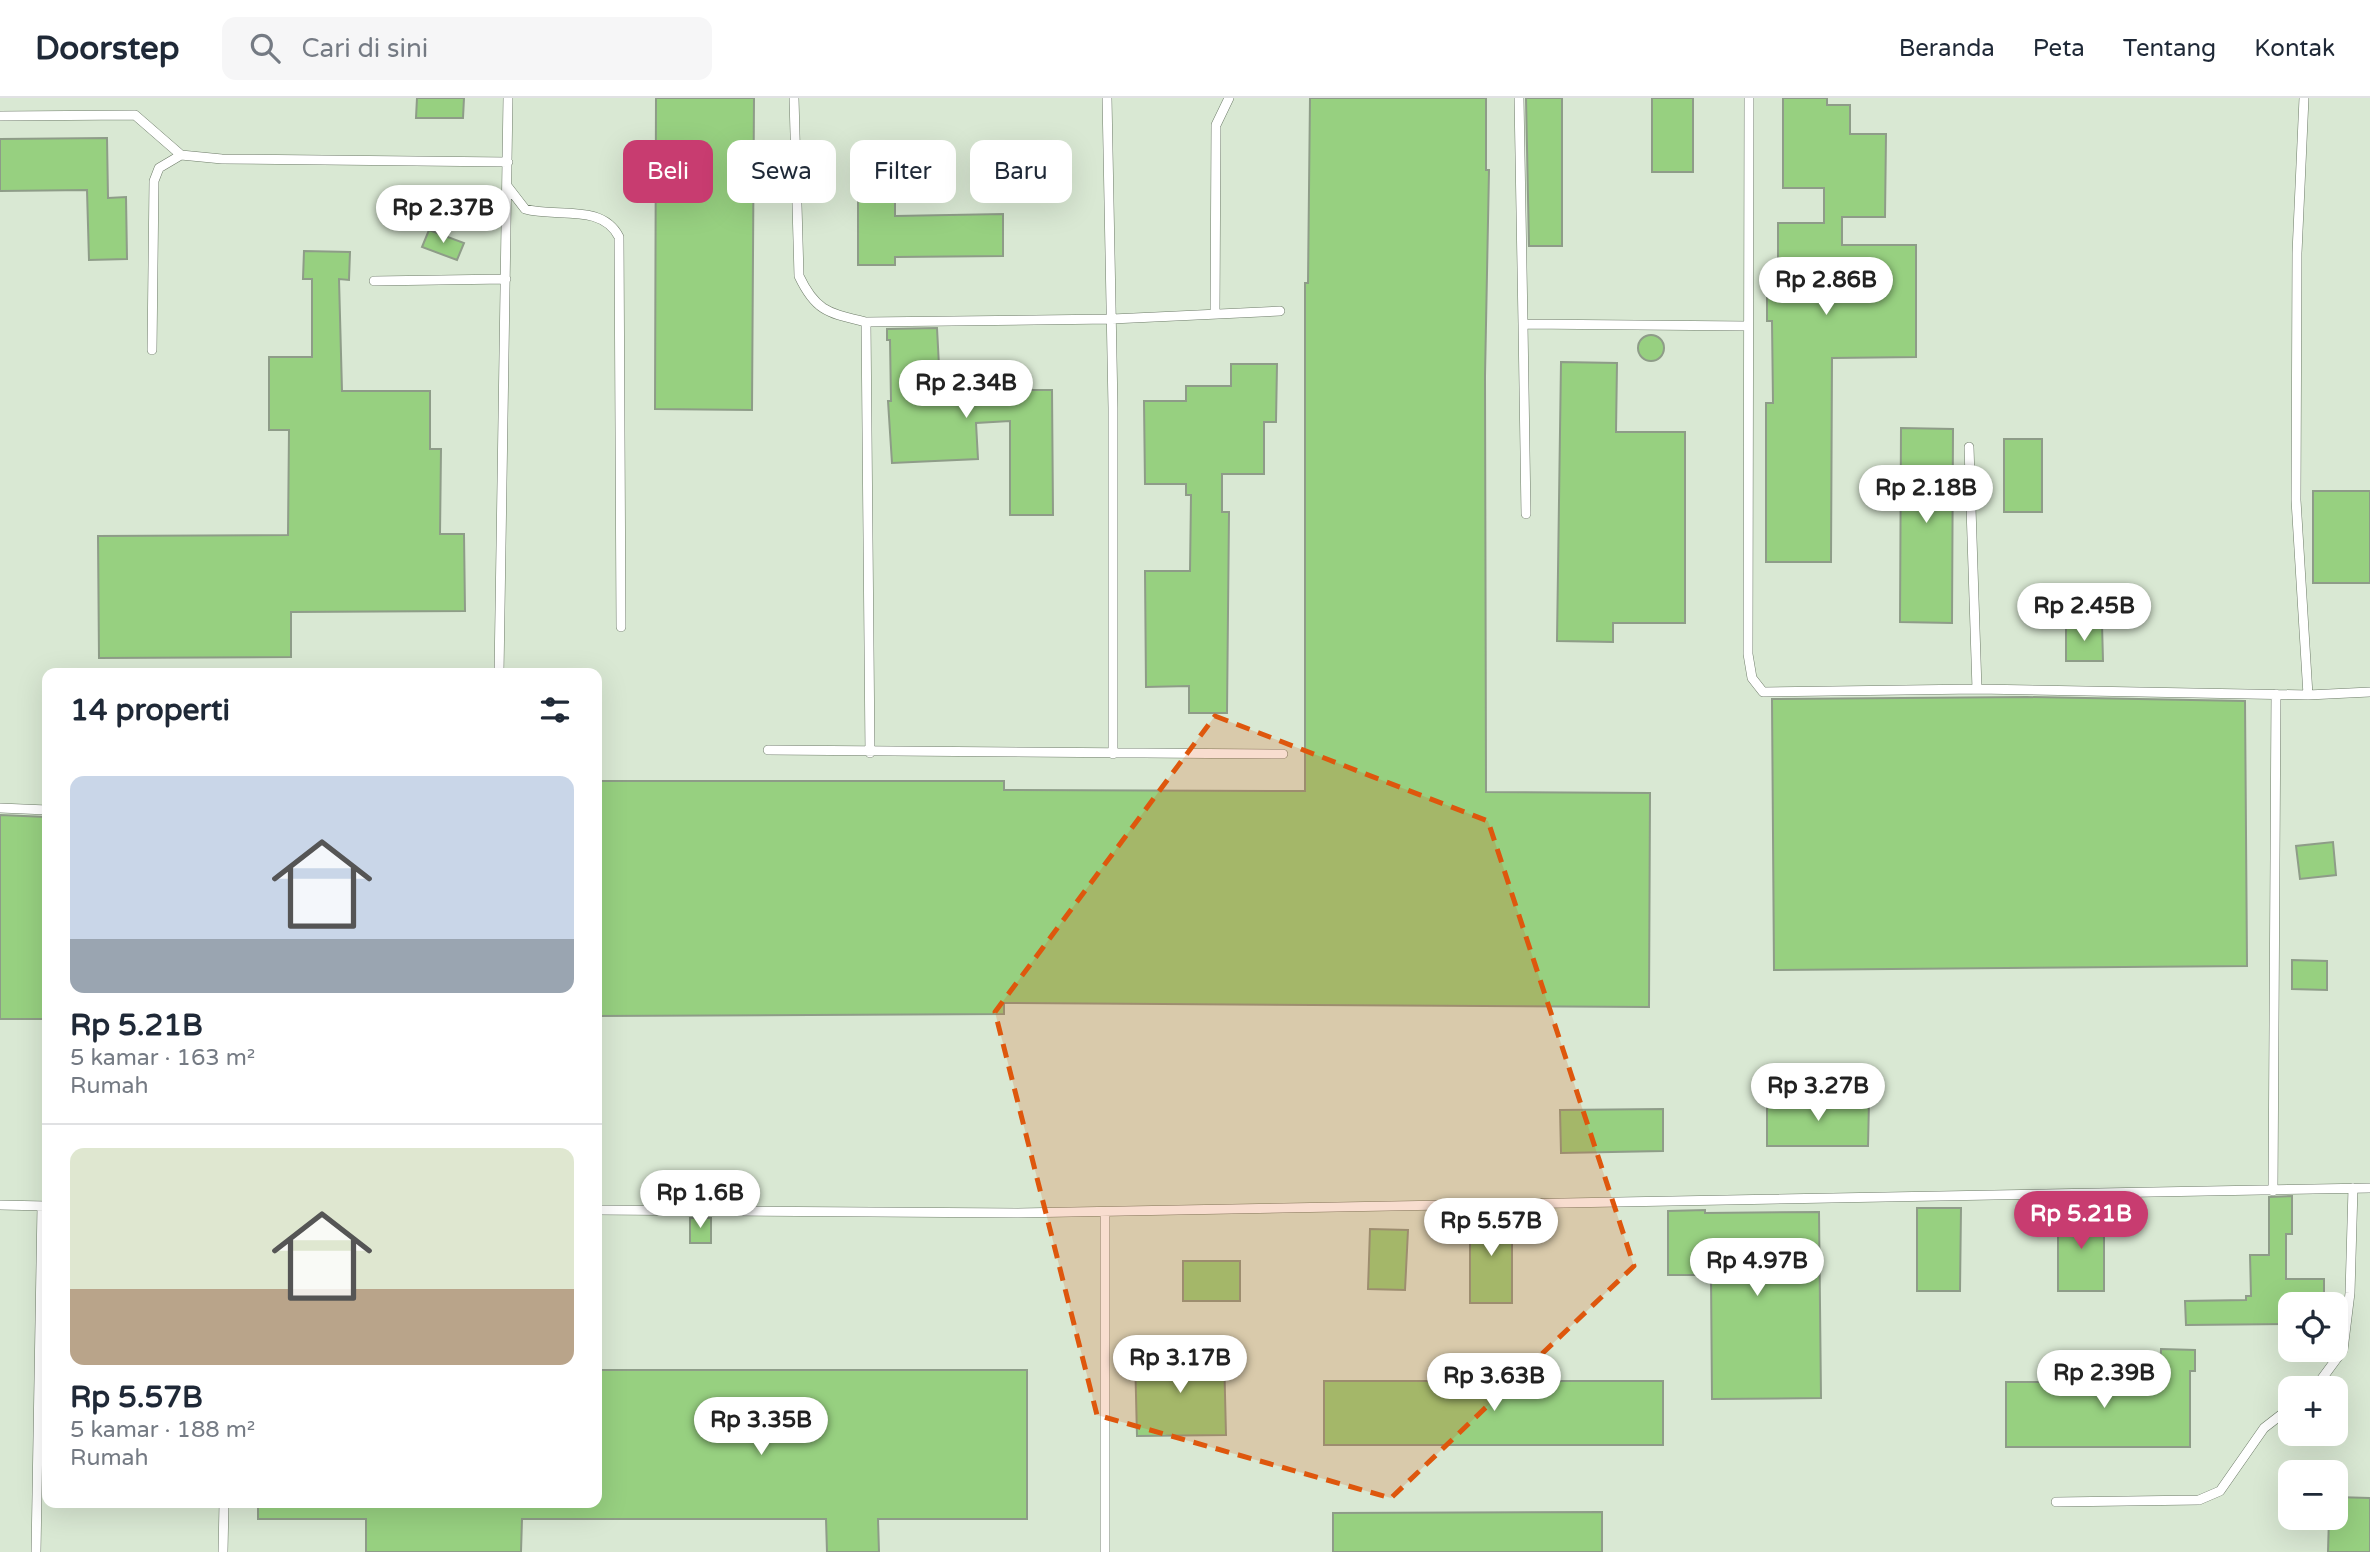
<!DOCTYPE html>
<html lang="id">
<head>
<meta charset="utf-8">
<style>
  :root { --surface:#fff; --page:#f6f6f7; --text:#1f2937; --muted:#747a83; --line:#e0e1e3; --accent:#c83c70 }
  body { margin:0; font-family:"Varela Round",sans-serif; background:var(--page); color:var(--text); height:100vh; display:flex; flex-direction:column; font-size:26px; white-space:nowrap }
  * { box-sizing:border-box; margin:0 }
  p { font-size:23px; color:var(--muted) }
  .icon { flex:none; width:38px; height:38px; fill:none; stroke:currentColor; stroke-width:2; stroke-linecap:round; stroke-linejoin:round }
  .map { position:relative; flex:1; overflow:hidden }
  .side { position:absolute; left:42px; top:570px; width:560px; height:840px; display:flex; flex-direction:column; background:var(--surface); border-radius:14px; box-shadow:0 7px 28px #0002 }
  .side>* { flex:none }
  .banner { position:absolute; left:623px; top:42px; width:665px; height:63px; display:flex; gap:14px }
  .buttons { position:absolute; left:2278px; top:1194px; display:grid; gap:14px }
  .buttons a { display:grid; place-items:center; width:70px; height:70px; border-radius:14px; background:var(--surface); box-shadow:0 7px 28px #0002; font-size:35px }
  .price { position:absolute; translate:-50% -60px; padding:0 16px; border-radius:24px; background:#fff; color:#222; font-size:23px; line-height:46px; filter:drop-shadow(0 2px 4px #0008) }
  .price::after { content:''; position:absolute; left:50%; top:42px; width:21px; height:16px; margin-left:-10px; background:inherit; clip-path:polygon(0 0,100% 0,50% 100%) }
  .price.on { background:var(--accent); color:#fff }
  ul { padding:0; list-style:none }
  li { display:grid; align-content:center; gap:14px; height:371px; padding:0 28px }
  li+li { border-top:2px solid var(--line) }
  li span { display:grid; place-items:center; height:217px; border-radius:14px; color:#555 }
  li>.icon { margin-inline-start:auto }
  span .icon { width:126px; height:126px; fill:#fffc; stroke-width:1 }
  li b { font-size:30px }
  h2 { display:flex; justify-content:space-between; align-items:center; height:84px; padding:0 28px; font-size:30px }
  .pill { padding:0 24px; border-radius:14px; background:var(--surface); box-shadow:0 7px 28px #0002; font-size:24px; line-height:63px }
  .pill.on { background:var(--accent); color:#fff }
  header { display:flex; align-items:center; gap:42px; box-sizing:border-box; height:98px; padding:0 35px; background:var(--surface); border-bottom:2px solid var(--line) }
  header strong { font-size:33px }
  nav { display:flex; gap:38px; margin-inline-start:auto; font-size:24px }
  .search { width:490px; height:63px; background:var(--page); display:flex; align-items:center; gap:18px; box-sizing:border-box; padding:0 24px; border-radius:14px; color:var(--muted); font-size:26px }
  .map>svg:first-child { display:block }
  .building { fill:#97d080; stroke:#8e9c88; stroke-width:2 }
  .lines { fill:none; stroke-linecap:round; stroke-linejoin:round }
  .service-casing { stroke:#6d7b68; stroke-width:10 }
  .service { stroke:#fff; stroke-width:9 }
  .marked { fill:#de570d; fill-opacity:0.2; stroke:#de570d; stroke-width:5; stroke-dasharray:14 9; stroke-linejoin:round }
</style>
</head>
<body>
<header>
<strong>Doorstep</strong>
<div class="search"><svg class="icon" aria-label="search" viewBox="0 0 24 24"><circle cx="10" cy="10" r="6"/><path d="M15 15l6 6"/></svg>Cari di sini</div>
<nav><a>Beranda</a><a>Peta</a><a>Tentang</a><a>Kontak</a></nav>
</header>
<div class="map">
<svg width="2370" height="1454" viewBox="0 0 2370 1454">
  <rect width="100%" height="100%" fill="#d9e8d3"/>
  <path class="building" d="M 417,0 L 464,0 L 463,20 L 416,20 Z
    M 656,0 L 754,0 L 752,312 L 655,311 Z
    M 1310,0 L 1486,0 L 1486,72 L 1489,72 L 1485,278 L 1486,694 L 1650,695 L 1649,909 L 1004,905 L 1004,916 L 597,918 L 597,683 L 1004,683 L 1004,692 L 1305,693 L 1305,185 L 1308,185 Z
    M 1526,0 L 1562,0 L 1562,148 L 1529,148 Z
    M 1652,0 L 1693,0 L 1693,74 L 1652,74 Z
    M 1783,0 L 1827,0 L 1827,7 L 1850,7 L 1850,36 L 1886,36 L 1885,119 L 1842,119 L 1842,147 L 1916,147 L 1916,259 L 1832,260 L 1831,464 L 1766,464 L 1766,305 L 1773,305 L 1772,223 L 1767,223 L 1767,188 L 1778,188 L 1778,125 L 1824,125 L 1824,90 L 1783,90 Z
    M 107,40 L 108,100 L 126,99 L 127,161 L 89,162 L 87,92 L 0,93 L 0,41 Z
    M 858,87 L 895,87 L 895,118 L 1003,116 L 1003,158 L 895,159 L 895,167 L 858,167 Z
    M 429,132 L 464,145 L 457,162 L 422,149 Z
    M 304,153 L 350,154 L 349,182 L 339,181 L 342,293 L 430,293 L 430,351 L 441,351 L 440,436 L 464,436 L 465,513 L 291,514 L 291,559 L 99,560 L 98,438 L 288,437 L 289,332 L 269,332 L 269,259 L 312,259 L 312,181 L 303,181 Z
    M 937,230 L 939,268 L 964,268 L 964,299 L 1010,297 L 1009,292 L 1052,292 L 1053,417 L 1010,417 L 1010,323 L 976,325 L 978,361 L 892,365 L 888,303 L 891,303 L 890,242 L 887,242 L 887,231 Z
    M1638 250a13 13 0 1 1 26 0a13 13 0 1 1-26 0Z
    M 1561,264 L 1617,265 L 1616,334 L 1685,334 L 1685,525 L 1613,525 L 1613,544 L 1557,543 Z
    M 1231,266 L 1277,266 L 1276,324 L 1264,324 L 1264,376 L 1222,376 L 1222,414 L 1229,414 L 1227,615 L 1189,615 L 1189,588 L 1146,589 L 1145,473 L 1190,473 L 1191,397 L 1186,397 L 1186,386 L 1145,386 L 1144,303 L 1186,303 L 1186,288 L 1231,288 Z
    M 1901,330 L 1953,331 L 1952,525 L 1900,524 Z
    M 2004,341 L 2042,341 L 2042,414 L 2004,414 Z
    M 2313,393 L 2370,393 L 2370,485 L 2313,485 Z
    M 2066,526 L 2102,526 L 2103,563 L 2066,563 Z
    M 2027,599 L 2245,603 L 2247,868 L 1774,872 L 1772,601 Z
    M 0,717 L 47,719 L 47,921 L 0,921 Z
    M 2333,744 L 2336,777 L 2300,781 L 2296,748 Z
    M 2292,862 L 2327,863 L 2327,892 L 2292,891 Z
    M 1767,1003 L 1869,1003 L 1868,1048 L 1767,1048 Z
    M 1663,1011 L 1663,1053 L 1561,1055 L 1560,1012 Z
    M 2292,1098 L 2292,1136 L 2286,1136 L 2286,1181 L 2324,1181 L 2324,1206 L 2291,1206 L 2291,1226 L 2186,1227 L 2185,1203 L 2246,1202 L 2246,1198 L 2251,1198 L 2250,1157 L 2269,1157 L 2269,1099 Z
    M 1917,1110 L 1961,1110 L 1960,1193 L 1917,1193 Z
    M 1705,1112 L 1705,1115 L 1819,1114 L 1821,1300 L 1712,1301 L 1711,1177 L 1668,1177 L 1668,1113 Z
    M 2058,1113 L 2104,1114 L 2104,1193 L 2058,1193 Z
    M 1470,1115 L 1512,1115 L 1512,1205 L 1470,1205 Z
    M 690,1120 L 711,1120 L 711,1145 L 690,1145 Z
    M 1370,1131 L 1408,1132 L 1405,1192 L 1368,1191 Z
    M 1183,1163 L 1240,1163 L 1240,1203 L 1183,1203 Z
    M 2161,1251 L 2195,1252 L 2195,1273 L 2190,1273 L 2190,1349 L 2006,1349 L 2006,1284 L 2160,1284 Z
    M 1224,1256 L 1226,1337 L 1137,1338 L 1135,1257 Z
    M 597,1272 L 1027,1272 L 1027,1421 L 878,1421 L 879,1454 L 827,1454 L 826,1421 L 522,1421 L 521,1454 L 366,1454 L 366,1421 L 258,1421 L 258,1405 L 597,1405 Z
    M 1324,1283 L 1663,1283 L 1663,1347 L 1324,1347 Z
    M 2336,1399 L 2370,1400 L 2370,1454 L 2328,1454 L 2329,1419 L 2336,1419 Z
    M 1602,1414 L 1602,1454 L 1333,1454 L 1333,1415 Z"/>
  <g class="lines">
    <g class="service-casing">
      <path id="service" d="M 794,0 L 799,178 C 816,214 829,215 866,224 L 1112,221 L 1280,213
        M 1107,0 L 1113,310 L 1113,656
        M 1519,0 L 1523,226 L 1748,228
        M 1749,0 L 1748,556 L 1752,580 L 1763,594 L 1977,591 L 2308,597 L 2370,594
        M 2304,0 L 2297,155 L 2296,402 L 2308,597
        M 0,18 L 135,17 L 181,57 L 222,61 L 508,64
        M 508,89 L 525,111 C 556,120 602,105 619,139 L 621,529
        M 374,183 L 506,181
        M 1215,216 L 1216,27 L 1229,0
        M 866,224 L 870,655
        M 1523,226 L 1526,416
        M 152,252 L 154,83 L 159,70 L 181,57
        M 1969,349 L 1977,591
        M 499,576 L 508,0
        M 768,652 L 1283,656
        M 0,710 L 47,712
        M 2273,1093 L 2276,596
        M 0,1107 L 46,1108
        M 597,1112 L 1018,1115 L 2370,1090
        M 2315,1290 L 2343,1252 L 2350,1195 L 2353,1090
        M 2056,1404 L 2199,1402 L 2220,1393 L 2264,1330 L 2291,1309
        M 36,1454 L 42,1108
        M 223,1454 L 224,1405
        M 1105,1454 L 1105,1114"/>
    </g>
    <use href="#service" class="service"/>
  </g>
  <path class="marked" d="M 1215,618 L 1488,723 L 1634,1168 L 1391,1400 L 1097,1317 L 995,914 Z"/>
</svg>
<div class="buttons">
<a><svg class="icon" aria-label="locate" viewBox="0 0 24 24"><circle cx="12" cy="12" r="6"/><path d="M12 2v4M12 18v4M2 12h4M18 12h4"/></svg></a>
<a>+</a>
<a>−</a>
</div>
<b class="price" style="left:443px;top:147px">Rp 2.37B</b>
<b class="price" style="left:1826px;top:219px">Rp 2.86B</b>
<b class="price" style="left:966px;top:322px">Rp 2.34B</b>
<b class="price" style="left:1926px;top:427px">Rp 2.18B</b>
<b class="price" style="left:2084px;top:545px">Rp 2.45B</b>
<b class="price" style="left:1818px;top:1025px">Rp 3.27B</b>
<b class="price" style="left:700px;top:1132px">Rp 1.6B</b>
<b class="price on" style="left:2081px;top:1153px">Rp 5.21B</b>
<b class="price" style="left:1491px;top:1160px">Rp 5.57B</b>
<b class="price" style="left:1757px;top:1200px">Rp 4.97B</b>
<b class="price" style="left:1180px;top:1297px">Rp 3.17B</b>
<b class="price" style="left:2104px;top:1312px">Rp 2.39B</b>
<b class="price" style="left:1494px;top:1315px">Rp 3.63B</b>
<b class="price" style="left:761px;top:1359px">Rp 3.35B</b>
<div class="banner">
<a class="pill on">Beli</a>
<a class="pill">Sewa</a>
<a class="pill">Filter</a>
<a class="pill">Baru</a>
</div>
<section class="side">
<h2>14 properti<svg class="icon" aria-label="filters" viewBox="0 0 24 24"><path d="M4 7h16M4 17h16"/><circle cx="9" cy="7" r="2"/><circle cx="15" cy="17" r="2"/></svg></h2>
<ul>
<li><span style="background:linear-gradient(#c9d6e8 75%,#9aa5b1 0)"><svg class="icon" aria-label="home" viewBox="0 0 24 24"><path d="M3 11l9-7 9 7M6 9v11h12V9"/></svg></span><div><b>Rp 5.21B</b><p>5 kamar · 163 m²</p><p>Rumah</p></div></li>
<li><span style="background:linear-gradient(#dfe7d0 65%,#b9a48a 0)"><svg class="icon" aria-label="home" viewBox="0 0 24 24"><path d="M3 11l9-7 9 7M6 9v11h12V9"/></svg></span><div><b>Rp 5.57B</b><p>5 kamar · 188 m²</p><p>Rumah</p></div></li>
</ul>
</section>
</div>
</body>
</html>
